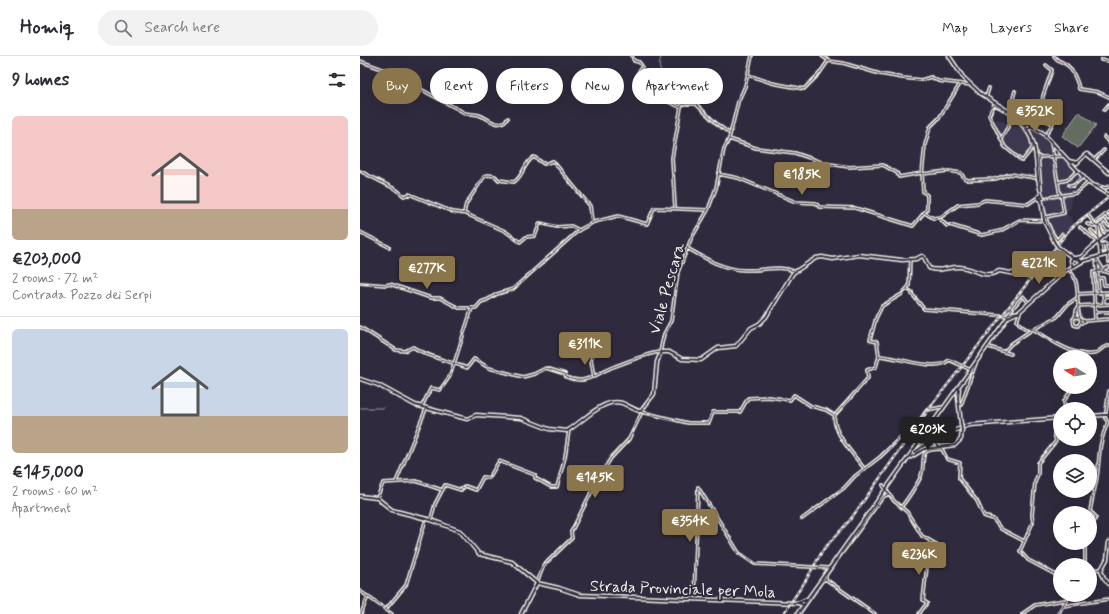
<!DOCTYPE html>
<html lang="en">
<head>
<meta charset="utf-8">
<style>
  :root { --surface:#fff; --page:#f2f2f3; --text:#2b2b33; --muted:#7c7c81; --line:#e1e1e2; --accent:#8a764a }
  body { margin:0; font-family:Mynerve,sans-serif; background:var(--page); color:var(--text); height:100vh; display:flex; flex-direction:column; font-size:15px; white-space:nowrap }
  * { box-sizing:border-box; margin:0 }
  p { font-size:13px; color:var(--muted) }
  .icon { flex:none; width:22px; height:22px; fill:none; stroke:currentColor; stroke-width:2; stroke-linecap:round; stroke-linejoin:round }
  .map { position:relative; flex:1; overflow:hidden }
  .drawer { display:flex; flex-direction:column; background:var(--surface); width:360px }
  .drawer>* { flex:none }
  .guide { position:absolute; left:12px; top:12px; width:380px; height:36px; display:flex; gap:8px }
  .needle { width:26px; rotate:281deg }
  .controls { position:absolute; left:693px; top:294px; display:grid; gap:8px }
  .controls a { display:grid; place-items:center; width:44px; height:44px; border-radius:50%; background:var(--surface); box-shadow:0 4px 16px #0002; font-size:20px }
  .price { position:absolute; translate:-50% -34px; padding:0 9px; border-radius:4px; background:var(--accent); color:#fff; font-size:13px; line-height:26px; filter:drop-shadow(0 1px 2px #0008) }
  .price::after { content:''; position:absolute; left:50%; top:24px; width:12px; height:9px; margin-left:-6px; background:inherit; clip-path:polygon(0 0,100% 0,50% 100%) }
  .price.current { background:#222; color:#fff }
  ul { padding:0; list-style:none }
  li { display:grid; align-content:center; gap:8px; height:212px; padding:0 12px }
  li+li { border-top:1px solid var(--line) }
  li span { display:grid; place-items:center; height:124px; border-radius:6px; color:#555 }
  li>.icon { margin-inline-start:auto }
  span .icon { width:72px; height:72px; fill:#fffc; stroke-width:1 }
  li b { font-size:17px }
  h2 { display:flex; justify-content:space-between; align-items:center; height:48px; padding:0 12px; font-size:17px }
  .chip { padding:0 14px; border-radius:18px; background:var(--surface); box-shadow:0 4px 16px #0002; font-size:14px; line-height:36px }
  .chip.current { background:var(--accent); color:#fff }
  header { display:flex; align-items:center; gap:24px; box-sizing:border-box; height:56px; padding:0 20px; background:var(--surface); border-bottom:1px solid var(--line) }
  header strong { font-size:19px }
  nav { display:flex; gap:22px; margin-inline-start:auto; font-size:14px }
  .search { width:280px; height:36px; background:var(--page); display:flex; align-items:center; gap:10px; box-sizing:border-box; padding:0 14px; border-radius:22px; color:var(--muted); font-size:15px }
  main { display:flex; flex:1; min-height:0 }
  .map>svg:first-child { display:block }
  .built { fill:#3d394f }
  .green { fill:#646c60; stroke:#acaea4 }
  .lines { fill:none; stroke-linecap:round; stroke-linejoin:round }
  .stream { stroke:#939ea8; stroke-width:1 }
  .pedestrian-casing { stroke:#f4f1e8; stroke-width:4 }
  .minor-casing { stroke:#f4f1e8; stroke-width:4 }
  .tertiary-casing { stroke:#f4f1e8; stroke-width:5 }
  .secondary-casing { stroke:#f4f1e8; stroke-width:5 }
  .pedestrian { stroke:#2f2a3d; stroke-width:1 }
  .minor { stroke:#2f2a3d; stroke-width:1 }
  .tertiary { stroke:#2f2a3d; stroke-width:2 }
  .secondary { stroke:#2f2a3d; stroke-width:2 }
  .rail-casing { stroke:#f4f1e8; stroke-width:2.5 }
  .rail { stroke:#2f2a3d; stroke-width:1; stroke-dasharray:3; stroke-linecap:butt }
  .secondary-bridge-casing { stroke:#f4f1e8; stroke-width:5; stroke-linecap:butt }
  .secondary-bridge { stroke:#2f2a3d; stroke-width:2 }
  .labels { text-anchor:middle; stroke-width:4; stroke-linejoin:round; paint-order:stroke }
  .street-label { font-size:16px; fill:#f4f1e8; stroke:#2f2a3d }
</style>
</head>
<body>
<header>
<strong>Homiq</strong>
<div class="search"><svg class="icon" aria-label="search" viewBox="0 0 24 24"><circle cx="10" cy="10" r="6"/><path d="M15 15l6 6"/></svg>Search here</div>
<nav><a>Map</a><a>Layers</a><a>Share</a></nav>
</header>
<main>
<section class="drawer">
<h2>9 homes<svg class="icon" aria-label="filters" viewBox="0 0 24 24"><path d="M4 7h16M4 17h16"/><circle cx="9" cy="7" r="2"/><circle cx="15" cy="17" r="2"/></svg></h2>
<ul>
<li><span style="background:linear-gradient(#f6c9c9 75%,#b9a48a 0)"><svg class="icon" aria-label="home" viewBox="0 0 24 24"><path d="M3 11l9-7 9 7M6 9v11h12V9"/></svg></span><div><b>€203,000</b><p>2 rooms · 72 m²</p><p>Contrada Pozzo dei Serpi</p></div></li>
<li><span style="background:linear-gradient(#c9d6e8 70%,#b9a48a 0)"><svg class="icon" aria-label="home" viewBox="0 0 24 24"><path d="M3 11l9-7 9 7M6 9v11h12V9"/></svg></span><div><b>€145,000</b><p>2 rooms · 60 m²</p><p>Apartment</p></div></li>
</ul>
</section>
<div class="map">
<svg width="749" height="558" viewBox="0 0 749 558">
  <rect width="100%" height="100%" fill="#2f2a3d"/>
  <filter id="ink" filterUnits="userSpaceOnUse"><feTurbulence type="fractalNoise" baseFrequency=".025" numOctaves="2"/><feDisplacementMap in="SourceGraphic" scale="8" xChannelSelector="R" yChannelSelector="G"/><feConvolveMatrix kernelMatrix="1 2 1 2 8 2 1 2 1" color-interpolation-filters="sRGB"/></filter>
  <g filter="url(#ink)">
    <path class="built" d="M 654,60 L 667,76 L 674,72 L 682,77 L 729,128 L 718,137 L 711,139 L 711,152 L 706,157 L 714,167 L 749,140 L 713,168 L 697,186 L 688,172 L 683,156 L 677,102 L 675,98 L 670,96 L 662,107 L 645,93 L 634,67 L 637,63 L 649,68 Z"/>
    <path class="green" d="M 719,56 L 736,69 L 718,92 L 702,80 Z"/>
    <g class="lines">
      <path class="stream" d="M 301,0 C 301,4 298,9 300,13 C 303,22 314,26 321,28 L 325,33 L 323,37 L 336,47
        M 0,352 L 23,352"/>
      <g class="pedestrian-casing">
        <path id="pedestrian" d="M 738,207 L 741,211 L 741,214 L 738,214 Z"/>
      </g>
      <g class="minor-casing">
        <path id="minor" d="M 272,0 L 274,5 L 279,6 L 282,10 L 277,19 L 286,36 L 320,51 L 324,48 L 336,48 L 357,68 L 369,77
          M 462,0 L 469,5
          M 694,0 C 698,6 702,5 707,9 C 713,14 718,27 719,33 L 738,36 L 749,41
          M 741,4 L 749,5
          M 0,5 L 25,14 L 105,57 C 110,58 115,58 119,59 C 130,63 138,74 148,62
          M 388,19 L 412,27 L 444,33 L 459,18 L 468,5 L 483,7 L 520,18 L 543,22 L 561,24 L 571,21 L 578,25 L 611,29
          M 600,28 L 579,62 L 570,71 L 565,89 L 562,118 L 588,115 L 601,117 L 604,122 L 608,124 L 635,123 L 650,118 L 676,122
          M 626,41 L 629,32
          M 634,49 C 648,53 675,77 672,93 L 662,105 L 645,91 L 629,59 Z
          M 744,54 L 749,48
          M 649,56 L 655,35
          M 680,63 L 693,67 L 686,79
          M 675,71 L 679,64 L 683,40 L 692,14 L 686,9
          M 642,81 L 653,62
          M 744,81 L 749,87
          M 691,87 L 700,139
          M 678,100 L 681,133
          M 679,101 L 704,100
          M 735,103 L 744,94
          M 0,115 L 37,134 L 44,140 L 49,138 L 93,156 L 106,158 L 145,175 L 160,186 L 166,181 L 175,180 L 180,167 L 197,171 L 211,170 L 219,174
          M 358,118 L 378,122 L 436,146 L 456,147 L 459,151 L 495,152 L 553,170 L 567,153 L 567,139 L 563,136 L 562,117 L 539,121 L 537,117 L 523,109 L 489,111 L 464,107 L 435,97 L 396,92 L 369,83
          M 698,126 L 707,124 L 717,115
          M 709,129 L 713,130 L 723,121
          M 734,129 L 746,132 L 749,130
          M 684,142 L 716,137 L 728,127
          M 682,144 C 685,159 687,171 697,184 L 702,178
          M 315,151 L 312,102 L 321,51
          M 104,157 L 106,148 L 124,121 L 128,119 L 135,120 L 139,124 L 154,126 C 164,120 163,107 174,101 L 184,108 L 193,105 L 230,150 L 232,166
          M 565,157 L 573,162 L 581,161 L 598,149 L 618,147 L 625,144 L 668,148 L 678,141
          M 745,159 L 749,163
          M 749,160 L 749,159
          M 686,161 L 704,157 L 701,139
          M 579,162 L 587,170 L 590,169 L 622,179 L 640,175 L 660,164 L 686,165
          M 742,163 L 749,170
          M 720,165 L 728,159 L 736,170
          M 735,167 L 749,156
          M 727,168 L 740,171 L 743,181
          M 741,168 L 747,177
          M 738,170 L 745,165
          M 720,171 L 738,186
          M 738,171 L 739,184
          M 731,174 L 738,181
          M 0,176 L 29,191
          M 744,187 L 749,206
          M 742,188 L 743,195
          M 738,189 L 749,188
          M 327,192 C 344,202 364,214 385,214 C 401,215 419,209 434,215
          M 736,202 L 739,237
          M 737,203 L 744,215 L 749,217
          M 708,213 C 723,225 714,250 721,265 L 718,270 L 714,269 L 713,263 L 715,261 L 719,262
          M 744,213 L 749,211
          M 738,222 L 743,222 L 744,229 L 749,229
          M 0,227 L 26,229 L 30,228 L 71,242 L 80,242 L 99,252 L 116,252 L 121,246 L 127,244 L 137,238 L 153,233 L 219,174 L 234,166 L 258,160 L 287,168 L 294,152 L 348,154
          M 547,233 L 552,236 L 552,238 L 564,253 L 649,260
          M 743,237 L 744,248
          M 718,238 L 749,236
          M 744,241 L 749,240
          M 718,250 L 749,248
          M 660,256 L 657,265 C 661,269 666,276 673,273 C 689,283 714,301 733,298 C 740,297 741,290 749,290
          M 735,256 L 749,256
          M 648,258 L 663,240 L 668,246
          M 648,258 L 656,256
          M 715,261 L 717,252
          M 735,264 L 733,216 L 744,215
          M 725,265 L 749,263
          M 721,267 L 725,265 L 722,264
          M 0,271 L 36,294 L 45,295 L 53,291 C 68,301 89,305 107,312 L 114,303 L 129,312 L 163,321 L 174,318 L 186,312 L 205,318 L 206,321 C 225,330 237,317 253,311 C 267,306 285,298 300,296
          M 674,273 L 697,261 L 708,248 L 717,242
          M 629,291 L 651,298
          M 228,294 L 233,297 L 231,304 L 234,321
          M 300,296 L 304,278 L 311,265 L 318,216 L 331,183 L 348,154 L 356,132 L 364,93 L 369,83 L 378,46 L 385,30 L 392,0
          M 644,296 L 651,288 L 670,275
          M 519,300 L 517,286 L 510,284 L 516,262 L 522,250 L 542,238 L 549,230 L 550,204
          M 601,349 L 616,307
          M 62,350 L 71,332 L 80,334 L 90,320 L 112,252
          M 705,353 L 704,345 L 713,331
          M 282,356 L 328,367 L 349,367 L 353,356 L 380,356 L 388,342 L 409,341 L 430,344 L 434,339 L 451,350 L 466,354 L 474,359
          M 700,363 L 694,378 L 696,385 L 678,407 L 678,418 L 675,426 L 672,459 L 673,466 L 660,495 L 668,504 L 700,521
          M 504,412 C 495,401 470,373 475,359 L 508,322 L 507,314 L 516,311 L 519,300 C 534,300 578,317 589,304 L 611,314
          M 36,426 L 66,353
          M 523,429 L 534,445 L 547,456 L 562,480 L 576,488
          M 523,429 L 528,437
          M 338,431 L 379,497 L 395,508 L 469,512
          M 17,442 L 23,427 L 56,425 L 82,434
          M 542,450 C 546,445 559,426 561,420 C 567,403 555,393 582,393 L 587,403 L 600,407 L 599,422 L 617,445 L 624,460 L 633,463 L 641,473 L 664,485
          M 71,463 L 75,448 L 85,429 L 101,434 L 105,430 L 116,434 L 123,421 L 129,422 L 139,405 L 175,419 L 175,422 L 191,431 L 197,431 L 205,401 L 209,374
          M 442,463 L 484,432 L 495,420 L 520,401 L 544,378 L 553,374 L 567,354 L 582,351
          M 730,476 L 736,461 L 730,455 C 732,443 735,433 737,421 C 740,399 738,388 748,366 L 745,362 L 749,335
          M 725,509 L 725,487
          M 730,514 L 741,513
          M 464,522 L 515,558
          M 177,526 L 184,509 L 212,482 L 211,476 L 237,425 L 251,402 L 269,383 L 281,358
          M 0,535 L 32,558
          M 334,542 L 338,432
          M 703,550 L 749,543
          M 26,553 L 46,529 L 66,463
          M 1,558 L 8,540
          M 439,558 L 462,525 L 466,523 L 466,519 L 523,441 L 529,438
          M 559,558 L 567,547 L 563,544 L 570,485
          M 662,558 L 675,549 L 705,544
          M 698,558 L 709,539"/>
      </g>
      <g class="tertiary-casing">
        <path id="tertiary" d="M 670,70 L 683,77 L 729,127 L 749,139
          M 709,105 L 717,107 L 725,99 L 727,98 L 749,117
          M 0,323 L 18,329 L 55,349 L 107,363 L 116,359 L 161,362 L 189,373 L 207,375 C 223,366 242,342 262,347 C 267,349 273,353 279,355 L 281,355 L 294,338 L 297,306 L 301,296 L 309,296 L 322,303 L 341,304 L 358,292 L 376,290 L 391,272 L 399,268 L 406,261 L 433,217 L 456,202 L 462,201 L 473,203 L 499,199 L 542,204 L 556,203 L 562,200 L 564,201 L 569,212 C 578,217 590,210 600,211 C 614,212 626,224 639,215 L 668,220 L 704,215
          M 0,440 L 17,442 L 32,454 L 71,464 L 100,475 L 119,498 L 152,506 L 177,527 L 199,532 L 220,539 L 438,547 L 444,549
          M 161,558 L 177,527"/>
      </g>
      <g class="secondary-casing">
        <path id="secondary" d="M 589,0 L 603,21 L 620,37 L 668,68
          M 658,62 L 665,70
          M665.5 70a2.5 2.5 0 1 1 5 0a2.5 2.5 0 1 1-5 0Z
          M 667,73 C 681,94 673,120 683,142 L 679,143 L 679,140 L 682,140
          M 681,144 L 684,164
          M 684,165 L 695,187
          M 739,185 L 741,200
          M 698,191 L 713,202
          M 716,202 L 721,201 L 749,176
          M 718,208 L 723,205 L 749,198
          M 718,208 L 715,210 L 712,209 L 711,204 L 714,202 L 721,205
          M 658,257 L 705,215 L 714,210
          M 599,333 L 598,342 L 601,368
          M 730,360 L 744,359
          M 566,378 L 567,382 L 570,383 L 610,369 L 700,362
          M 577,382 L 575,387 L 579,391
          M 555,396 L 573,383
          M 551,401 L 564,393 L 595,389 L 601,383 L 602,374
          M 749,486 L 747,503 L 741,514 L 744,522 L 749,528
          M 438,547 L 447,543
          M 437,558 L 648,261 L 659,256"/>
      </g>
      <use href="#pedestrian" class="pedestrian"/>
      <use href="#minor" class="minor"/>
      <use href="#tertiary" class="tertiary"/>
      <use href="#secondary" class="secondary"/>
      <g class="rail-casing">
        <path id="rail" d="M 423,558 L 446,524 L 463,494 L 490,464 L 574,346 L 636,267 L 710,173 L 749,141"/>
      </g>
      <use href="#rail" class="rail"/>
      <g class="secondary-bridge-casing">
        <path id="secondary-bridge" d="M 684,164 L 684,165
          M 695,187 L 698,191
          M 744,359 L 747,359
          M 601,368 L 602,374"/>
      </g>
      <use href="#secondary-bridge" class="secondary-bridge"/>
    </g>
  </g>
  <g class="labels">
    <g class="street-label">
      <text transform="translate(306 232) rotate(-74)" y="6">Viale Pescara</text>
      <text transform="translate(323 532) rotate(2)" y="6">Strada Provinciale per Mola</text>
    </g>
  </g>
</svg>
<div class="controls">
<a><svg class="needle" viewBox="-14 -14 28 28"><path d="M0-13l5 13h-10z" fill="#e53935"/><path d="M0 13l5-13h-10z" fill="#7c7c81"/></svg></a>
<a><svg class="icon" aria-label="locate" viewBox="0 0 24 24"><circle cx="12" cy="12" r="6"/><path d="M12 2v4M12 18v4M2 12h4M18 12h4"/></svg></a>
<a><svg class="icon" aria-label="layers" viewBox="0 0 24 24"><path d="M12 4l9 5-9 5-9-5zM3 14l9 5 9-5"/></svg></a>
<a>+</a>
<a>−</a>
</div>
<b class="price" style="left:675px;top:77px">€352K</b>
<b class="price" style="left:442px;top:140px">€185K</b>
<b class="price" style="left:679px;top:229px">€221K</b>
<b class="price" style="left:67px;top:234px">€277K</b>
<b class="price" style="left:225px;top:310px">€311K</b>
<b class="price current" style="left:568px;top:395px">€203K</b>
<b class="price" style="left:235px;top:443px">€145K</b>
<b class="price" style="left:330px;top:487px">€354K</b>
<b class="price" style="left:559px;top:520px">€236K</b>
<div class="guide">
<a class="chip current">Buy</a>
<a class="chip">Rent</a>
<a class="chip">Filters</a>
<a class="chip">New</a>
<a class="chip">Apartment</a>
</div>
</div>
</main>
</body>
</html>
